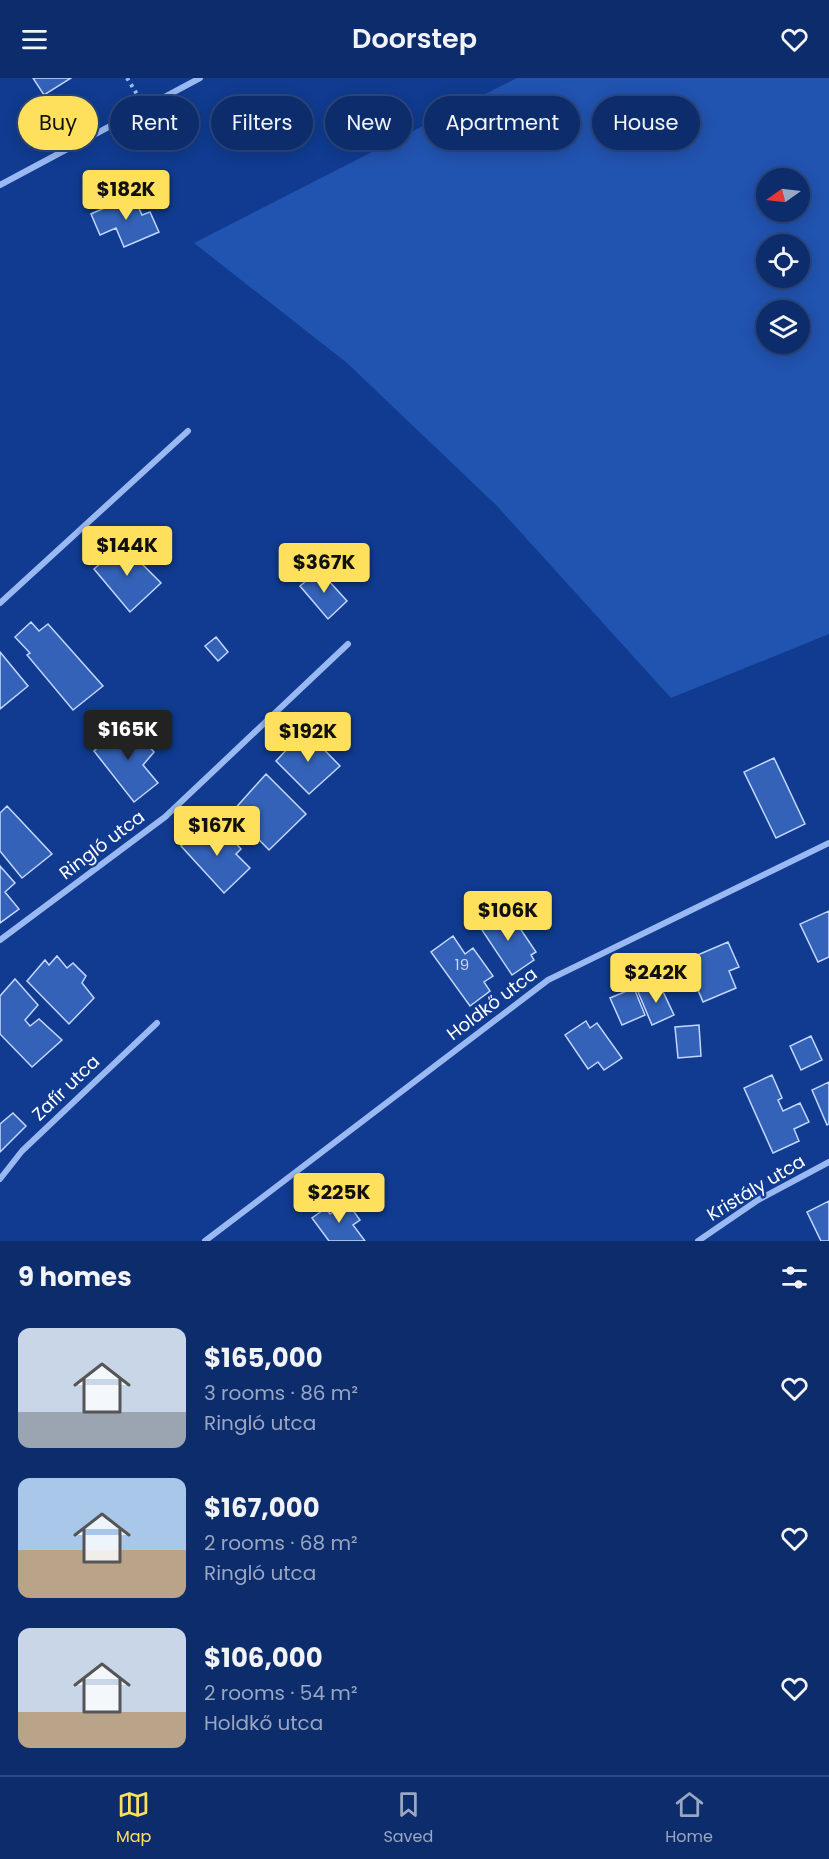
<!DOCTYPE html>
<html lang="en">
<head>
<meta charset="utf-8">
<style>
  :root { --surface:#0c2c6c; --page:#153472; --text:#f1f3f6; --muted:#9aa7c2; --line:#2c487f; --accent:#ffe05c }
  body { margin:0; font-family:Poppins,sans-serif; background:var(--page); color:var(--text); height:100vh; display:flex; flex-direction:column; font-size:22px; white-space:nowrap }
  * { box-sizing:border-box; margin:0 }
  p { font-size:20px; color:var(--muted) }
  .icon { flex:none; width:33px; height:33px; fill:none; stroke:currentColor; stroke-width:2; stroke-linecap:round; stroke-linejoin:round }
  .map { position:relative; height:1163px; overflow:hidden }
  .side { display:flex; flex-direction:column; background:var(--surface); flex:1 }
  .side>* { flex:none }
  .hud { position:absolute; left:18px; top:18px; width:794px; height:54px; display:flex; gap:12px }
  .needle { width:39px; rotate:256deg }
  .controls { position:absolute; left:756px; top:90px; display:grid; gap:12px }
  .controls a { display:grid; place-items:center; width:54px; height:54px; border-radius:50%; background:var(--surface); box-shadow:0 3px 15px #0003,0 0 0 2px var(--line); font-size:30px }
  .price { position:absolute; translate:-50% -51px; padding:0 14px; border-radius:6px; background:var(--accent); color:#111; font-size:20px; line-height:39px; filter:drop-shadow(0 2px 3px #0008) }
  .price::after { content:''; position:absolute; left:50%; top:36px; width:18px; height:14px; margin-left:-9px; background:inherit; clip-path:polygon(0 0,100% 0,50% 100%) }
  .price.on { background:#222; color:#fff }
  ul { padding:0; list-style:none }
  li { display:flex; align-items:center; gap:18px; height:150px; padding:0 18px }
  li span { display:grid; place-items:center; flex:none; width:168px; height:120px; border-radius:12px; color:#555 }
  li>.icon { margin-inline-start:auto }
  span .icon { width:72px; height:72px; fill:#fffc; stroke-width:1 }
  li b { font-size:26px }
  h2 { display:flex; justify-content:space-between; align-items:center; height:72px; padding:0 18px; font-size:26px }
  .chip { padding:0 21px; border-radius:27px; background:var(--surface); box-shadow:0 3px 15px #0003,0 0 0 2px var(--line); font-size:21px; line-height:54px }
  .chip.on { background:var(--accent); color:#111 }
  header { display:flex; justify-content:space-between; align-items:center; height:78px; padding:0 18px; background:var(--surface); font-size:27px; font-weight:600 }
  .tab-bar { display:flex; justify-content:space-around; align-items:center; height:84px; border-top:2px solid var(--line); background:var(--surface); font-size:16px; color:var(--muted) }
  .tab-bar a { display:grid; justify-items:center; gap:3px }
  .tab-bar .on { color:var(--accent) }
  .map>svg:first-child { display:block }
  .green { fill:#2153b0; fill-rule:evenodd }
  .building { fill:#3462b8; stroke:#c2d7fd; stroke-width:1.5 }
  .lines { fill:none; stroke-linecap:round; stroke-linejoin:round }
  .path { stroke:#9ab9f3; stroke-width:4; stroke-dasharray:3 4.5; stroke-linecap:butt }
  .minor { stroke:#9ab9f3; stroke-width:6 }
  .labels { text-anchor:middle; stroke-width:4.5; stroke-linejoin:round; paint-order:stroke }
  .number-label { font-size:15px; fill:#ccd8ed }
  .street-label { font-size:18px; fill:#fff; stroke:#103b90 }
</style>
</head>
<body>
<header><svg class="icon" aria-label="menu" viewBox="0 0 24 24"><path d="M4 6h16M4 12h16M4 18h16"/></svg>Doorstep<svg class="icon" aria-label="heart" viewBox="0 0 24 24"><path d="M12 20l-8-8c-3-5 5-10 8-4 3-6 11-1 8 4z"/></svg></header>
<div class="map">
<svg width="829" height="1163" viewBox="0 0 829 1163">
  <rect width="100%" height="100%" fill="#103b90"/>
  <path class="green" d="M 517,0 L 829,0 L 829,556 L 671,620 L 497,428 L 347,285 L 194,165 ZM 766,100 L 800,100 L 800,134 L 766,134 ZM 766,166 L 800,166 L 800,200 L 766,200 ZM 766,232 L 800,232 L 800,266 L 766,266 Z"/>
  <path class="building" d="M 33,0 L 71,0 L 44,17 Z
    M 133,117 L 142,137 L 150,134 L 159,154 L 124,169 L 116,150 L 100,157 L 91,136 Z
    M 122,466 L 161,505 L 130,534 L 94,491 Z
    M 319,492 L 347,523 L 328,541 L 300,508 Z
    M 31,544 L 39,553 L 48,546 L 103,608 L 73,632 L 27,577 L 30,575 L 15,559 Z
    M 216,559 L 228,574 L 218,583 L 205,568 Z
    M 0,574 L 28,608 L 0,631 Z
    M 126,643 L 154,674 L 143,687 L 158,705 L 134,724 L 94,673 Z
    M 305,652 L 340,688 L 309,716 L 276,683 Z
    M 774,680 L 805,746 L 776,760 L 744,694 Z
    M 266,696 L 306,736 L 269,772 L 232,734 Z
    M 7,728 L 52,776 L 22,800 L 0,773 L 0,735 Z
    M 219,747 L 241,771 L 236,776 L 250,790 L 224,815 L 181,768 L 197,754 L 199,758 L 206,751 L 210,757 Z
    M 0,788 L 15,805 L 5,814 L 19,831 L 0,845 Z
    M 829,833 L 829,879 L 818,884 L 800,846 Z
    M 509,834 L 536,874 L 531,877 L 534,882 L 512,897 L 478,846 L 494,836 L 497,842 Z
    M 453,858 L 465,876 L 473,870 L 493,898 L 484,904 L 490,913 L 470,928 L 431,874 Z
    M 728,864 L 739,889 L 729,893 L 736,910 L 703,924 L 687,886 L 694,883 L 693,879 Z
    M 57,878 L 67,890 L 73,885 L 86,898 L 82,905 L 94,920 L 69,946 L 27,903 L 45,882 L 49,887 Z
    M 15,901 L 38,927 L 25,942 L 30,948 L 39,941 L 62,962 L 32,989 L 0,956 L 0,918 Z
    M 659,905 L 674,937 L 652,947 L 638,914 Z
    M 634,910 L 645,937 L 622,947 L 610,920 Z
    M 586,943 L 590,950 L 597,945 L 622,980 L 604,992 L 598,984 L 588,991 L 565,957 Z
    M 699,947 L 701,978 L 678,980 L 675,949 Z
    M 811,958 L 822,982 L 801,992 L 790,968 Z
    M 772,997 L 782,1020 L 778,1022 L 783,1033 L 800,1025 L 809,1044 L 794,1051 L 799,1063 L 773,1075 L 744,1010 Z
    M 829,1004 L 829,1046 L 827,1047 L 812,1012 Z
    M 13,1035 L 26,1048 L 0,1074 L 0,1046 Z
    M 829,1123 L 829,1163 L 821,1163 L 807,1134 Z
    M 347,1124 L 360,1142 L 353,1147 L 365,1163 L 329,1163 L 312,1140 L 326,1130 L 330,1136 Z"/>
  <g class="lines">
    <path class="path" d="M 127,0 L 140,21"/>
    <path class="minor" d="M 0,107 L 200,0
      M 0,525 L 188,353
      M 0,862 L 165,739 L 348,566
      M 0,1101 L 22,1073 L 157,945
      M 205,1163 L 548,902 L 829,765
      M 698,1163 L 758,1122 L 829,1084"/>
  </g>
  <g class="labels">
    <g class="number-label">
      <text x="462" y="892">19</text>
    </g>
    <g class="street-label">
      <text transform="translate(102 767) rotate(-37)" y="6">Ringló utca</text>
      <text transform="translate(492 926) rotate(-37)" y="6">Holdkő utca</text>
      <text transform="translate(66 1010) rotate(-44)" y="6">Zafír utca</text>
      <text transform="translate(756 1110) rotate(-31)" y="6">Kristály utca</text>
    </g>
  </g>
</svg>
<div class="controls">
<a><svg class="needle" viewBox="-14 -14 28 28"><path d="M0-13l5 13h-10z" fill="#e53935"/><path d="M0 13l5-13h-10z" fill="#9aa7c2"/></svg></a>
<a><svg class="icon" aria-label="locate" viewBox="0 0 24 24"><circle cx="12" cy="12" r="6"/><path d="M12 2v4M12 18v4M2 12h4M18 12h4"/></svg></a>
<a><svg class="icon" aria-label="layers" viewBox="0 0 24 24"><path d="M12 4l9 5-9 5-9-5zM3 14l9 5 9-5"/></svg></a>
</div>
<b class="price" style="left:126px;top:143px">$182K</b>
<b class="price" style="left:127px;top:499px">$144K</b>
<b class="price" style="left:324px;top:516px">$367K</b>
<b class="price on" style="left:128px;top:683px">$165K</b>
<b class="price" style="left:308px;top:685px">$192K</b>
<b class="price" style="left:217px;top:779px">$167K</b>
<b class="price" style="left:508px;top:864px">$106K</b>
<b class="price" style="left:656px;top:926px">$242K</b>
<b class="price" style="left:339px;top:1146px">$225K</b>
<div class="hud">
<a class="chip on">Buy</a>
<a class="chip">Rent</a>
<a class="chip">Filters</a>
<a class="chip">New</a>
<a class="chip">Apartment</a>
<a class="chip">House</a>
</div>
</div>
<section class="side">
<h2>9 homes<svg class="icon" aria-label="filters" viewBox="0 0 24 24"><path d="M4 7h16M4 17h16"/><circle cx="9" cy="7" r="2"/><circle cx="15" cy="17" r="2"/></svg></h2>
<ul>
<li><span style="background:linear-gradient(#c9d6e8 70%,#9aa5b1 0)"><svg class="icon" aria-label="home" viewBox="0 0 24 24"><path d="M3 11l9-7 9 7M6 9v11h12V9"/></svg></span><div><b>$165,000</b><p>3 rooms · 86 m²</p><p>Ringló utca</p></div><svg class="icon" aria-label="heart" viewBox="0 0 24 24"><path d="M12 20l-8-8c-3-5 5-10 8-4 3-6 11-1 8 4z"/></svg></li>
<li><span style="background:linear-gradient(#a9c7e8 60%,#b9a48a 0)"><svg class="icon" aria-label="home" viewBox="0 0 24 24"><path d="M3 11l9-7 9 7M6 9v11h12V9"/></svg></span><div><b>$167,000</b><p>2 rooms · 68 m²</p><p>Ringló utca</p></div><svg class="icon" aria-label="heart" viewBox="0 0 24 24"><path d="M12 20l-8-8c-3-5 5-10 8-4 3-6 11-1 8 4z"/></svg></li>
<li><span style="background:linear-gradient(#c9d6e8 70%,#b9a48a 0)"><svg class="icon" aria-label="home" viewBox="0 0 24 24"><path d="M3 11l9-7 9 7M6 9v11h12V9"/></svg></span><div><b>$106,000</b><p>2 rooms · 54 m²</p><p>Holdkő utca</p></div><svg class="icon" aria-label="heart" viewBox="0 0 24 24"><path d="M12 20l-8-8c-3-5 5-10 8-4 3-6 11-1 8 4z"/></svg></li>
</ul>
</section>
<nav class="tab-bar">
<a class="on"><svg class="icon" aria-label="map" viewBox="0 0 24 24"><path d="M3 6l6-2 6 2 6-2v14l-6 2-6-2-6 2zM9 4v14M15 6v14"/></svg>Map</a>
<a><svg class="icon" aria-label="saved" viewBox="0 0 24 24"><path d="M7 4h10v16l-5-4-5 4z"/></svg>Saved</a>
<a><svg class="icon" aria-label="home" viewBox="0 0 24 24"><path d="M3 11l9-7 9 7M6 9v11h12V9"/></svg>Home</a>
</nav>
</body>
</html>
